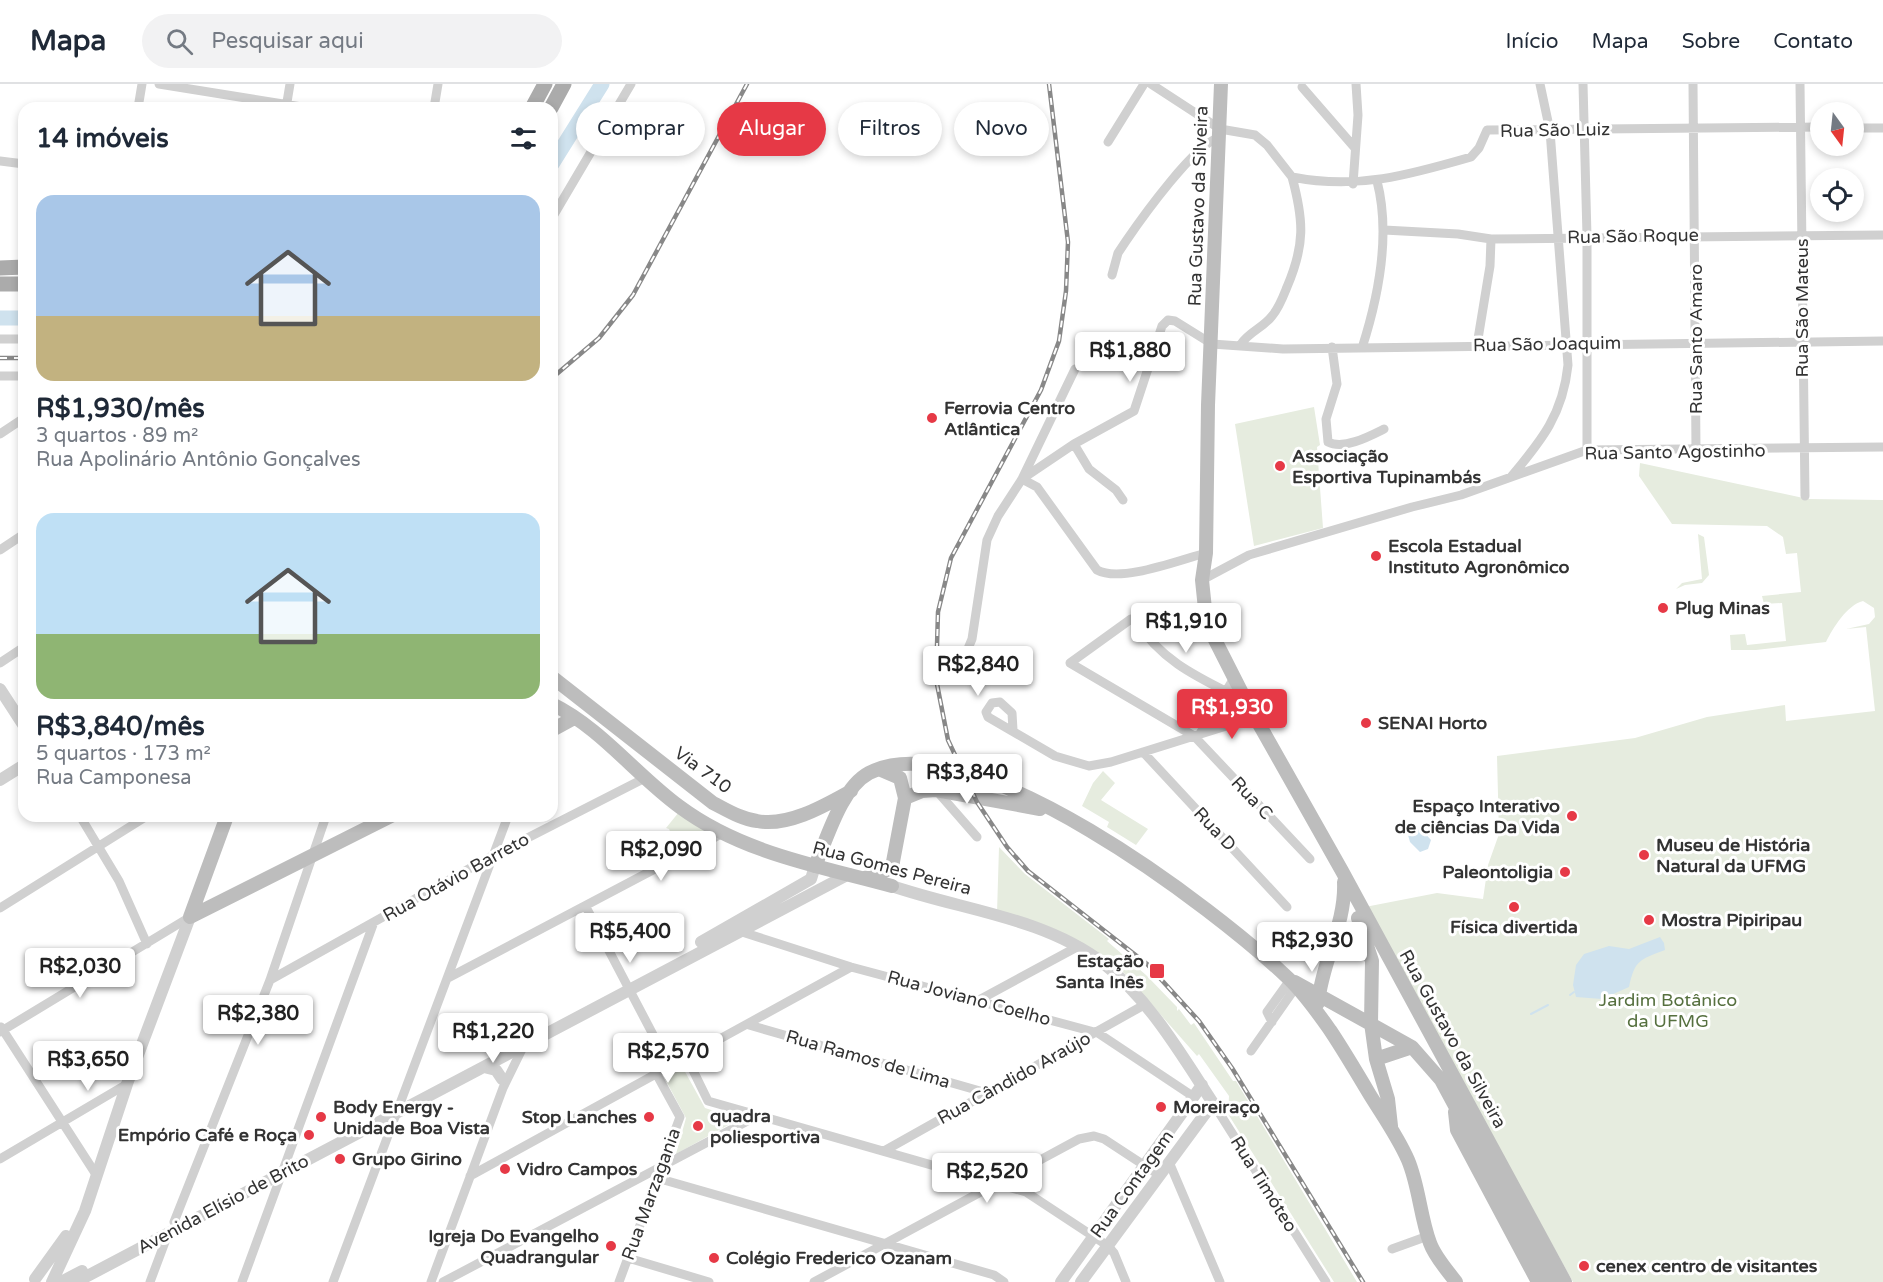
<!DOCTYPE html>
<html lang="pt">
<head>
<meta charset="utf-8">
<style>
  :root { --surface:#fff; --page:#f2f2f3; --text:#1f2937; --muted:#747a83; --line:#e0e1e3; --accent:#e63946 }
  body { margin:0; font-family:"Varela Round",sans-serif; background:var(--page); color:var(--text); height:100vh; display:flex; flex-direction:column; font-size:22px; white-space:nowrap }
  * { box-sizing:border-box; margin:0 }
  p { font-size:20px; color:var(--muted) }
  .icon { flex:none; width:33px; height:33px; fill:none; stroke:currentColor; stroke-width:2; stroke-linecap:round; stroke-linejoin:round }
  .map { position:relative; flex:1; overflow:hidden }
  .drawer { position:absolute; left:18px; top:18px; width:540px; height:720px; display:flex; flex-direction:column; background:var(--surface); border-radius:18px; box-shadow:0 3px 9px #0003 }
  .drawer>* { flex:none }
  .banner { position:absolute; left:576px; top:18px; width:570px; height:54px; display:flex; gap:12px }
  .needle { width:39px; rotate:165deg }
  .buttons { position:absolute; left:1810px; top:18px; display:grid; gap:12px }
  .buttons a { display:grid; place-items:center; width:54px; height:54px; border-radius:50%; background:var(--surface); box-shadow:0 3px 9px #0003; font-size:30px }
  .price { position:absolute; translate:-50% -51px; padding:0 14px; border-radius:6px; background:#fff; color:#222; font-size:20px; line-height:39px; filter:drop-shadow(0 2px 3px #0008) }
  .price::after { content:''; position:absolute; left:50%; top:36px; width:18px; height:14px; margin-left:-9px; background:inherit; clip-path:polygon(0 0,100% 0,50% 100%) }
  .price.current { background:var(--accent); color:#fff }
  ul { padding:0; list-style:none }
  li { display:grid; align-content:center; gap:12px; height:318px; padding:0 18px }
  li span { display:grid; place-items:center; height:186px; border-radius:18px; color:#555 }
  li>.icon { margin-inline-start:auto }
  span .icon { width:108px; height:108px; fill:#fffc; stroke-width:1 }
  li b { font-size:26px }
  h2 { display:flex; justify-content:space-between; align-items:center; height:72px; padding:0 18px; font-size:26px }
  .pill { padding:0 21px; border-radius:27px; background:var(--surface); box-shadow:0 3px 9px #0003; font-size:21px; line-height:54px }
  .pill.current { background:var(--accent); color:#fff }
  header { display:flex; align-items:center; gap:36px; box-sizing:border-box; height:84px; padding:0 30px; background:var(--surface); border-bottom:2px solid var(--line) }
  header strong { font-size:28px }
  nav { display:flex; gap:33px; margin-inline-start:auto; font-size:21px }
  .search { width:420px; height:54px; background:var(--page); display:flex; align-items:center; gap:15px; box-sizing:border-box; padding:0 21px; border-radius:33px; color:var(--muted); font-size:22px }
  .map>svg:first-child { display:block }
  .green { fill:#e6ecdf }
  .water { fill:#cfe2ee }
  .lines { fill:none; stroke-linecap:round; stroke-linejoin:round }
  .stream { stroke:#cfe2ee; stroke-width:2 }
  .river { stroke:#cfe2ee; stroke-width:15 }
  .minor { stroke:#d0d0d0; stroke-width:9 }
  .tertiary { stroke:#d0d0d0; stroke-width:12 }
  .secondary { stroke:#bdbdbd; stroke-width:14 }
  .primary { stroke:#ababab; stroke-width:15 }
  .rail-casing { stroke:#888; stroke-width:4.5 }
  .rail { stroke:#fff; stroke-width:2; stroke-dasharray:7; stroke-linecap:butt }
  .poi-dot { fill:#e63946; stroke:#fff; stroke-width:2 }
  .labels { text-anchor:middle; stroke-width:6; stroke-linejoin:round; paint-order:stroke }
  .street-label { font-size:18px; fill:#333; stroke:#fff }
  .poi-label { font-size:18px; font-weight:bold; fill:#333; stroke:#fff; text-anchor:start }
  .park-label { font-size:18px; fill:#56703f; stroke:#fff }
</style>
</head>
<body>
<header>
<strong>Mapa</strong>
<div class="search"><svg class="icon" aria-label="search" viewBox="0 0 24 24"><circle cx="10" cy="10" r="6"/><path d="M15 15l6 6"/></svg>Pesquisar aqui</div>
<nav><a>Início</a><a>Mapa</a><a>Sobre</a><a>Contato</a></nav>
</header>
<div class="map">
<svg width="1883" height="1198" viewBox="0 0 1883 1198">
  <rect width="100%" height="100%" fill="#fff"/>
  <path class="green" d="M 1314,323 L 1320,361 L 1317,363 L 1323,444 L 1254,462 L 1235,340 Z
    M 1640,379 L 1808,415 L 1883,416 L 1883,1198 L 1573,1198 L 1365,823 L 1437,809 L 1483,815 L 1488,781 L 1499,750 L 1497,672 L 1635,654 L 1707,633 L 1785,621 L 1786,637 L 1875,627 L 1866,543 L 1846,545 L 1869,540 L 1875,533 L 1874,524 L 1863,517 C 1847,521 1833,544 1826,558 L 1756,566 L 1731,566 L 1730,551 L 1745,550 L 1747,561 L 1786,557 L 1782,519 L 1764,520 L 1762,512 L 1801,508 L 1797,469 L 1786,470 L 1783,453 L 1767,442 L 1672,440 L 1639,392 Z
    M 1698,450 L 1704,453 L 1709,491 L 1702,499 L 1685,501 L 1676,505 L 1682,499 L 1702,495 Z
    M 1228,614 L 1243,622 L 1248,630 L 1205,647 Z
    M 1103,687 L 1115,699 L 1101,716 L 1148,745 L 1136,761 L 1107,743 L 1109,738 L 1082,722 L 1093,699 Z
    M 679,728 L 706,748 L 677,763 L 669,745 L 666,744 Z
    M 999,763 L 1025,790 L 1109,855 L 1107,857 L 1146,891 L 1177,923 L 1177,927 L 1179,925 L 1191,941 L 1194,939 L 1233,997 L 1236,997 L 1357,1198 L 1334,1198 L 1228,1030 L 1229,1012 L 1199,970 L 1197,972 L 1124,889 L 1096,869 L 997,829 Z
    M 683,984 L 705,1024 L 739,1035 L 676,1070 L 686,1034 L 665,995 Z"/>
  <path class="water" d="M 1415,743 L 1420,744 L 1431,756 L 1428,765 L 1420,768 L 1410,758 L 1408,751 Z
    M 1660,853 L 1664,859 L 1665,866 C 1639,876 1635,876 1629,903 L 1602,915 L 1576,913 L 1573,901 L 1576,881 L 1584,870 L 1609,862 L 1629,865 Z"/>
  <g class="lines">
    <path class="stream" d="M 1570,911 L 1574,908
      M 1531,930 L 1548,921"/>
    <path class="river" d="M 552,80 L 602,0
      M 0,234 L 24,234"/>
    <path class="minor" d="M 159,0 L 308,24
      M 1151,0 L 1220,45 L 1255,51 L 1267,61 L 1292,93 C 1357,106 1409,91 1471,73 L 1479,64 L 1487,46 L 1821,43
      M 1583,0 L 1587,152 L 1587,366
      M 1693,0 L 1696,366
      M 1800,0 L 1805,412
      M 1302,3 L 1355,64
      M 138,24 L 142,0
      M 286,24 L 290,0
      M 434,24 L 438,0
      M 1854,44 L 1883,44
      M 1108,58 L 1144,0
      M 0,77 L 24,80
      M 1353,100 L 1358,31 L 1356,0
      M 552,134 L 631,0
      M 1384,146 L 1458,150 L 1491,155 L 1883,151
      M 1112,191 L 1118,169 L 1126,157 C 1141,135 1196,58 1219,54
      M 0,255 L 24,255
      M 1241,260 C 1250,247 1263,244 1272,232 C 1279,224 1283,213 1287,203 C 1305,161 1304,137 1292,93
      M 1477,261 L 1490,182 L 1491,155
      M 1332,263 L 1337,300 L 1326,335 L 1328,358 C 1344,366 1370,352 1384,345
      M 1362,264 C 1379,211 1391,151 1377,97
      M 0,292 L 24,292
      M 0,350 L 24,334
      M 1074,360 L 1089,385 L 1116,406 L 1123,416
      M 1511,393 C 1542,356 1563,330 1568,281 L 1550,47 L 1540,0
      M 1022,395 L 1074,360 L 1134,327 L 1162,242 L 1168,236 L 1175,237 L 1212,260 L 1283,265 L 1883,257
      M 1022,395 L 1037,403 L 1097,486 C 1121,499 1179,476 1206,469
      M 0,466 L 24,450
      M 1202,496 L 1249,471 L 1412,423 L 1461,411 L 1587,366 L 1883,363
      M 0,579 L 24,563
      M 962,579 L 972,555 L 987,456 L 998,432 L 1022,395 L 1075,285
      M 1245,617 C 1200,594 1164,580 1135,536 L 1131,535 L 1070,579 L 1194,652 L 1310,775
      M 1013,646 L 1012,629 L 1000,618 L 992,619 L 986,628 L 988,633 L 1055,672 L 1089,682 L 1111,678 L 1255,633
      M 1199,651 L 1234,594
      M 1143,668 L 1287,823
      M 936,706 L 977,753
      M 80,732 L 119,797 L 147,860
      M 586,823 L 670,983
      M 0,824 L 147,732
      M 739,847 L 851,883 L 1098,949 L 1194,1013
      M 448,894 L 723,749
      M 270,896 L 492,772 L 645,694
      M 979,916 L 1077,863
      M 1272,938 L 1267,928 L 1290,896
      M 749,941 L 987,1009
      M 1,943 L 97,1092
      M 0,948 L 190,833
      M 1251,967 L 1296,903
      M 687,974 L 708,1017 L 1026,1108 L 1108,1162 L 1114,1169 L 1126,1198
      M 1213,1019 L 1326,1198
      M 884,1067 L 1144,921
      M 0,1075 L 127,1000
      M 1169,1078 L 1220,1198
      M 470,1092 L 851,883
      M 657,1094 L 994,1191 L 1004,1198
      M 174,1138 L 270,896 L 326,732
      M 1392,1165 L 1428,1152
      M 628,1174 L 709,1198
      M 150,1198 L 168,1150
      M 242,1198 L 374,838
      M 333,1198 L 508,732
      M 431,1198 L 503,1004 L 524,961
      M 443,1198 L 755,1033
      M 619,1198 L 680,1033 L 657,991
      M 814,1198 L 1079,1055 L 1094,1052 L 1104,1055 L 1159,1091"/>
    <path class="tertiary" d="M 0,605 L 24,642
      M 0,696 L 24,681
      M 892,802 C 961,826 1043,833 1103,879 C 1149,915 1181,970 1213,1019 L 1081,1198
      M 701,858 L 811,795 L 815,782
      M 484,983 L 496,986 L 502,995
      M 35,1195 L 66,1152
      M 52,1198 L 85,1127 L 127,1000 L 190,833
      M 61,1198 L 82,1187
      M 76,1198 L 849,790
      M 1061,1198 L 1202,1001"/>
    <path class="secondary" d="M 1221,0 L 1208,321 L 1206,469 L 1202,496 L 1205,525 L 1212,550 L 1246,617 L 1342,787 L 1565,1198
      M 552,593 L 713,719 C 727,726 741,735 757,737 C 788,743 824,722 851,707
      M 552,620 C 601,644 636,691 680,723 C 742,769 819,782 892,802
      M 552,646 L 574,634
      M 905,714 L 922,707 L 936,706 L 1040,725
      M 815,782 C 827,755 841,704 869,689 C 969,636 1217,826 1288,894 C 1304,909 1318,929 1330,946 C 1344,967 1357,989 1370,1011 C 1383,1032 1398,1053 1408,1076 C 1419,1102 1420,1132 1430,1159 C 1435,1173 1447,1186 1456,1198
      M 864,794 L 877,791 L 892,783 L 905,714 L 900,694 L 879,685
      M 190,833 L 391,732
      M 190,833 L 227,732
      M 1358,834 L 1372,877 L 1371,939 L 1376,975 L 1388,1015 L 1391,1042
      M 1295,898 L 1412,963 L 1441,996 L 1550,1198
      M 1318,919 C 1322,877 1346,840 1344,798
      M 1376,975 L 1412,963
      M 1455,1028 L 1457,1046 L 1538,1198"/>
    <path class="primary" d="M 532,24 L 545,0
      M 551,24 L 564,0
      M 0,184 L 24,183
      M 0,200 L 24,200"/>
    <g class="rail-casing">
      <path id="rail" d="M 1049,0 L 1068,158 L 1066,207 L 1059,257 L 1041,306 L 951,474 L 938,528 L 936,595 L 948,656 L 977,718 L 1007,763 L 1028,787 L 1147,880 L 1199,937 L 1232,984 L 1363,1198
        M 0,274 L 24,274
        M 552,294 L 599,254 L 633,211 L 747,0"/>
    </g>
    <use href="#rail" class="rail"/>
  </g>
  <g class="poi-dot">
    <circle cx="932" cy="334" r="6"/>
    <circle cx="1280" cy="382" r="6"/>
    <circle cx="1376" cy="472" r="6"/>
    <circle cx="1663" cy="524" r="6"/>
    <circle cx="1366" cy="639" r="6"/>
    <circle cx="1572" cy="732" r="6"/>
    <circle cx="1644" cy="771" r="6"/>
    <circle cx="1565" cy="788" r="6"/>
    <circle cx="1514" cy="823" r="6"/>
    <circle cx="1649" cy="836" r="6"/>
    <rect x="1149" y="879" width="16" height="16" rx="3"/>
    <circle cx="1161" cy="1023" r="6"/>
    <circle cx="321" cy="1033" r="6"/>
    <circle cx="649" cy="1033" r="6"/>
    <circle cx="698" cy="1042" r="6"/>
    <circle cx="309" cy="1051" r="6"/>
    <circle cx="340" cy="1075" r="6"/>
    <circle cx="505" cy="1085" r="6"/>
    <circle cx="611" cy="1162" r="6"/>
    <circle cx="714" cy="1174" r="6"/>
    <circle cx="1584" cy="1182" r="6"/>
  </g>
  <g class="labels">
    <g class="street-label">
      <text transform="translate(1555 46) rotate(-1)" y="6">Rua São Luiz</text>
      <text transform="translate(1198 122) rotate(-88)" y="6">Rua Gustavo da Silveira</text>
      <text transform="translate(1633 152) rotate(-1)" y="6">Rua São Roque</text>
      <text transform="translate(1802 224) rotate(-90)" y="6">Rua São Mateus</text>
      <text transform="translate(1696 255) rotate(-90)" y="6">Rua Santo Amaro</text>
      <text transform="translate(1547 260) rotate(-1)" y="6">Rua São Joaquim</text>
      <text transform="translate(1675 368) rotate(-1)" y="6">Rua Santo Agostinho</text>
      <text transform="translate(703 686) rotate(36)" y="6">Via 710</text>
      <text transform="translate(1252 714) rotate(47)" y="6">Rua C</text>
      <text transform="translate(1215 745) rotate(47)" y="6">Rua D</text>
      <text transform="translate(892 784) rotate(15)" y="6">Rua Gomes Pereira</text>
      <text transform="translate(456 793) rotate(-29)" y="6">Rua Otávio Barreto</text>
      <text transform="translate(969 914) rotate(15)" y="6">Rua Joviano Coelho</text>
      <text transform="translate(1453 955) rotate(61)" y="6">Rua Gustavo da Silveira</text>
      <text transform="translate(868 975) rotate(16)" y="6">Rua Ramos de Lima</text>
      <text transform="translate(1014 994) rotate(-29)" y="6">Rua Cândido Araújo</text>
      <text transform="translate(1132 1100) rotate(-54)" y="6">Rua Contagem</text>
      <text transform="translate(1264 1100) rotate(58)" y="6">Rua Timóteo</text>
      <text transform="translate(651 1110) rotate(-70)" y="6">Rua Marzagania</text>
      <text transform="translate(223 1120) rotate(-28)" y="6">Avenida Elísio de Brito</text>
    </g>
    <g class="poi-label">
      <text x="944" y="330">Ferrovia Centro<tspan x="944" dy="21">Atlântica</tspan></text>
      <text x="1292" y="378">Associação<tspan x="1292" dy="21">Esportiva Tupinambás</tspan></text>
      <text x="1388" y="468">Escola Estadual<tspan x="1388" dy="21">Instituto Agronômico</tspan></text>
      <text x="1675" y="530">Plug Minas</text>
      <text x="1378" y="645">SENAI Horto</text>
      <text x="1560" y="728" text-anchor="end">Espaço Interativo<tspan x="1560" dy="21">de ciências Da Vida</tspan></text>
      <text x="1656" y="767">Museu de História<tspan x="1656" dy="21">Natural da UFMG</tspan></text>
      <text x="1553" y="794" text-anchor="end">Paleontoligia</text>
      <text x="1661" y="842">Mostra Pipiripau</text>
      <text x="1514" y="849" text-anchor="middle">Física divertida</text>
      <text x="1144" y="883" text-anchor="end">Estação<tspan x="1144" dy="21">Santa Inês</tspan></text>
      <text x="333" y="1029">Body Energy -<tspan x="333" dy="21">Unidade Boa Vista</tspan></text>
      <text x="1173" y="1029">Moreiraço</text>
      <text x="710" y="1038">quadra<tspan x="710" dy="21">poliesportiva</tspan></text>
      <text x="637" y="1039" text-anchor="end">Stop Lanches</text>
      <text x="297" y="1057" text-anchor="end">Empório Café e Roça</text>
      <text x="352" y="1081">Grupo Girino</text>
      <text x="517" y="1091">Vidro Campos</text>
      <text x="599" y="1158" text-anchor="end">Igreja Do Evangelho<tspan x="599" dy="21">Quadrangular</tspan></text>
      <text x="726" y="1180">Colégio Frederico Ozanam</text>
      <text x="1596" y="1188">cenex centro de visitantes</text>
    </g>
    <g class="park-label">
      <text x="1668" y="922">Jardim Botânico<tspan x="1668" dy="21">da UFMG</tspan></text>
    </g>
  </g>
</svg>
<div class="buttons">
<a><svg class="needle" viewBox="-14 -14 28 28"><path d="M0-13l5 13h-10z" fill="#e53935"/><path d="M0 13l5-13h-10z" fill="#747a83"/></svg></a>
<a><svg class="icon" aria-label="locate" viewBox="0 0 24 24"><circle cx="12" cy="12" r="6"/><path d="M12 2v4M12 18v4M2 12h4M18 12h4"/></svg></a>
</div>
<b class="price" style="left:1130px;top:299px">R$1,880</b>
<b class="price" style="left:1186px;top:570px">R$1,910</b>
<b class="price" style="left:978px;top:613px">R$2,840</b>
<b class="price current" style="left:1232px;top:656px">R$1,930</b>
<b class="price" style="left:967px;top:721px">R$3,840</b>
<b class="price" style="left:661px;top:798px">R$2,090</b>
<b class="price" style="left:630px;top:880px">R$5,400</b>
<b class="price" style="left:1312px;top:889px">R$2,930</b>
<b class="price" style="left:80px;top:915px">R$2,030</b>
<b class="price" style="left:258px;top:962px">R$2,380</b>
<b class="price" style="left:493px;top:980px">R$1,220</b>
<b class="price" style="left:668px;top:1000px">R$2,570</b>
<b class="price" style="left:88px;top:1008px">R$3,650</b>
<b class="price" style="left:987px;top:1120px">R$2,520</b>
<div class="banner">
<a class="pill">Comprar</a>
<a class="pill current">Alugar</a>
<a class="pill">Filtros</a>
<a class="pill">Novo</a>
</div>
<section class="drawer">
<h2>14 imóveis<svg class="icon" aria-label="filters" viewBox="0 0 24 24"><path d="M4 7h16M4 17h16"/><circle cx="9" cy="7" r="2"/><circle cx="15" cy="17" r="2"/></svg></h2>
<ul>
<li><span style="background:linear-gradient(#a9c7e8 65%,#c2b280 0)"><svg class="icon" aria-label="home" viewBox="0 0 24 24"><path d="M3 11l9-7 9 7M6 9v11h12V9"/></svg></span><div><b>R$1,930/mês</b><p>3 quartos · 89 m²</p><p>Rua Apolinário Antônio Gonçalves</p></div></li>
<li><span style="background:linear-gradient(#bfe0f5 65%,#8fb573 0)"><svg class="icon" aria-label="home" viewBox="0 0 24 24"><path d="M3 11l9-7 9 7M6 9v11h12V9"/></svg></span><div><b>R$3,840/mês</b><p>5 quartos · 173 m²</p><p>Rua Camponesa</p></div></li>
</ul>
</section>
</div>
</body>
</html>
